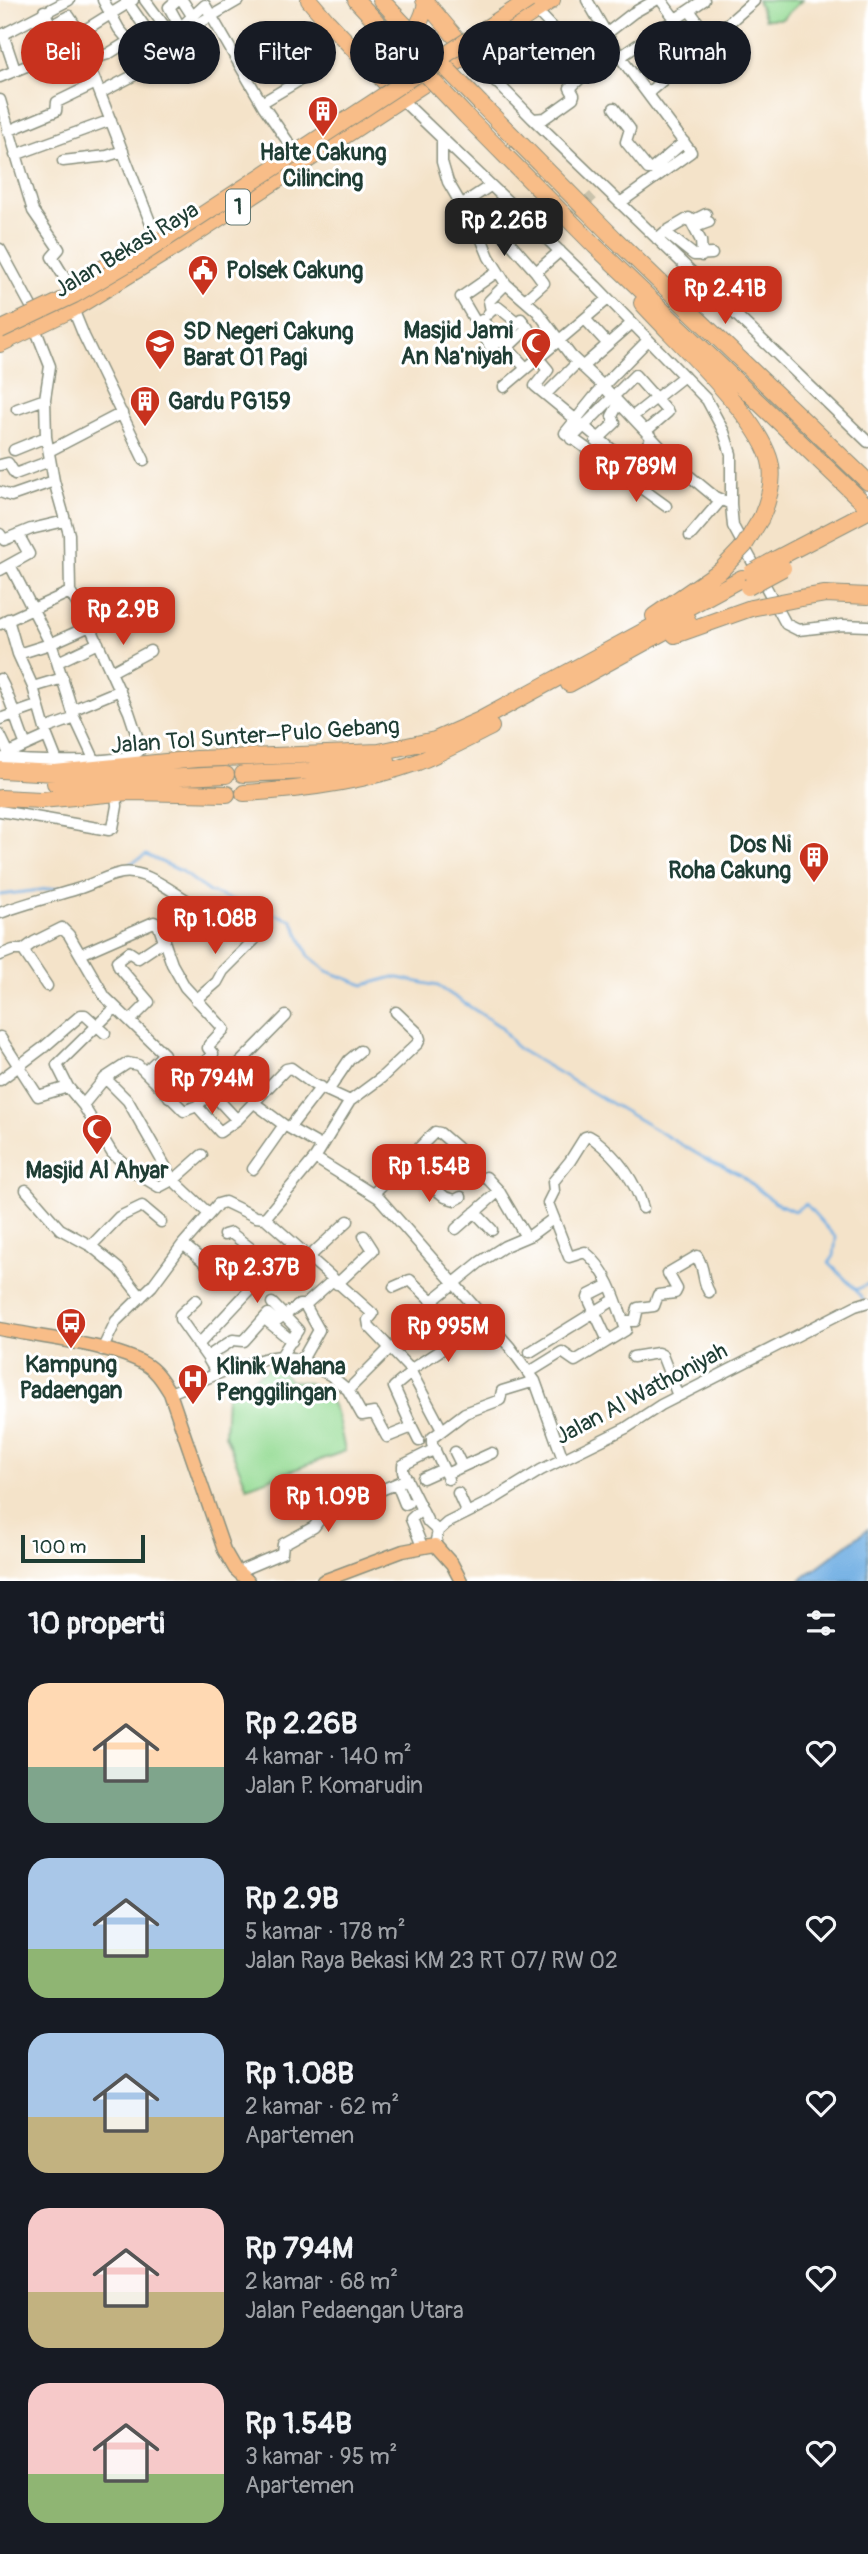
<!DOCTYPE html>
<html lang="id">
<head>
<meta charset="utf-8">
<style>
  :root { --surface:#171b24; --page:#20242c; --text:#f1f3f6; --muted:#9ea1a6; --accent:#c8321e }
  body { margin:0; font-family:Pangolin,sans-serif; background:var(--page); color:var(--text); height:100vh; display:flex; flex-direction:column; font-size:26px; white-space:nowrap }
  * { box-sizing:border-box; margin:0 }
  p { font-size:23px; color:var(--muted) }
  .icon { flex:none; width:38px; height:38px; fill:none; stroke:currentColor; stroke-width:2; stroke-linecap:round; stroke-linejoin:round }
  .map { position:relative; height:1581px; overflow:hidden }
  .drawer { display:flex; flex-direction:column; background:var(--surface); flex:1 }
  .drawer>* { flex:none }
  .top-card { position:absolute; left:21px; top:21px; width:826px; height:63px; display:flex; gap:14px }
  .scale { position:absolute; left:21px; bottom:18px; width:124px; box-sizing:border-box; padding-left:7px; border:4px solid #1f3d34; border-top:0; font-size:19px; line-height:24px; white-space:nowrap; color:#1f3d34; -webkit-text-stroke:5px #fff; paint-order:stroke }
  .price { position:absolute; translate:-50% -60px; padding:0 16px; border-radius:14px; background:var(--accent); color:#fff; font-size:23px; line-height:46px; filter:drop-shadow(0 2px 4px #0008) }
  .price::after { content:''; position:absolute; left:50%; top:42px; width:21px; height:16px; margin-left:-10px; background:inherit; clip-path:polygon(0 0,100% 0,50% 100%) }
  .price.selected { background:#222; color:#fff }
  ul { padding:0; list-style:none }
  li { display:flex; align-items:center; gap:21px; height:175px; padding:0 28px }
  li span { display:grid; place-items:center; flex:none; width:196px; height:140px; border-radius:21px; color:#555 }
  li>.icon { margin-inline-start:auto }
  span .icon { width:84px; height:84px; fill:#fffc; stroke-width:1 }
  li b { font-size:30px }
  h2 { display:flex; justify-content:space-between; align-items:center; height:84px; padding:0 28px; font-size:30px }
  .chip { padding:0 24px; border-radius:32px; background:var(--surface); box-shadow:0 2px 5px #0004; font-size:24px; line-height:63px }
  .chip.selected { background:var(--accent); color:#fff }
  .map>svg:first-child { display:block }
  .green { fill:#96dc95; stroke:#5a8c64; stroke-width:2 }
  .water { fill:#70aee3; stroke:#48768c; stroke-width:2 }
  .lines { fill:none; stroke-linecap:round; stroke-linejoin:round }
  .stream { stroke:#70aee3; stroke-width:2.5 }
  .minor-tunnel { stroke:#c9c2ab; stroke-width:10; stroke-dasharray:10 5; stroke-linecap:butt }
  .minor-casing { stroke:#8a907e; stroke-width:13 }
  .major-casing { stroke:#8a907e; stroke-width:15 }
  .highway-casing { stroke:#8a907e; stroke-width:18 }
  .minor { stroke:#fff; stroke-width:10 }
  .major { stroke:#f8bd88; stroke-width:12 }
  .highway { stroke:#f8bd88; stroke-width:16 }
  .highway-bridge-casing { stroke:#8a907e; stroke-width:18; stroke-linecap:butt }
  .highway-bridge { stroke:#f8bd88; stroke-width:16 }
  .labels { text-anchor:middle; stroke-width:6; stroke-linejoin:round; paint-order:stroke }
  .shield { fill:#fff; stroke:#627771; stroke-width:2 }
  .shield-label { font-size:21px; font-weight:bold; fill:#1f3d34 }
  .poi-label { font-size:23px; font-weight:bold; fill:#1f3d34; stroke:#fff; text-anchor:start }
  .street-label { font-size:23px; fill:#1f3d34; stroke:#fff }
</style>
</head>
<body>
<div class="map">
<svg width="868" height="1581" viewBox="0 0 868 1581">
  <rect width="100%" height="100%" fill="#fff"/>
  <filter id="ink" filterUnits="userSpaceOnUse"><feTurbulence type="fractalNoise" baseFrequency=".0143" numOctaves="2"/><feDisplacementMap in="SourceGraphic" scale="14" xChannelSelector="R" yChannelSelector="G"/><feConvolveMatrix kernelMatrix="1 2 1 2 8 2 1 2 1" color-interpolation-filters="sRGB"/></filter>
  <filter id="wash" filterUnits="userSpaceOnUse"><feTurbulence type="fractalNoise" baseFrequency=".00686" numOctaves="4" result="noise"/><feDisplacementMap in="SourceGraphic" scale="28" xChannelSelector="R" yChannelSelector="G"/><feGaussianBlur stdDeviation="1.57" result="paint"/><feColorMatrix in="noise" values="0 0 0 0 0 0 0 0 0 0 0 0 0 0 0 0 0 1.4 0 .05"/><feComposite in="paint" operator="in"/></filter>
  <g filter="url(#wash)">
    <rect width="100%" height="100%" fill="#f4e3c9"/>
    <path class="green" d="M 757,0 L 802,0 L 782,19 L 765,19 Z
      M 276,1363 L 290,1381 C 335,1380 337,1415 345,1451 L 247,1487 L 225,1435 L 227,1396 Z"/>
    <path class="water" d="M 868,1529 L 868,1581 L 800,1581 L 800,1580 Z"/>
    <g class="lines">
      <path class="stream" d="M 120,869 L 146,855 L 181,871 L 209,892 L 292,920 L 309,956 L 327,971 L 364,985 L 394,977 L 438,986 L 501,1027 L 517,1048 L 704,1158 L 739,1174 L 774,1202 L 794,1211 L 806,1204 L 836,1238 L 834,1256 L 829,1263 L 856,1290 L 868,1284
        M 0,895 L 64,887
        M 856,1290 L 864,1301"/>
    </g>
  </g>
  <g filter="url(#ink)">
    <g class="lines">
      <path class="minor-tunnel" d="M 553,233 L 594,195"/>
      <g class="minor-casing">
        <path id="minor" d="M 103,0 L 119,29 L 130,42
          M 145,0 L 171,35 L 177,36 L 239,0
          M 177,0 L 169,7 L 180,27
          M 182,0 L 193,17
          M 587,0 L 620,57 L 691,152 L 620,203
          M 661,0 L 675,19
          M 689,10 L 711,40
          M 44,11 L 61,47 L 85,61 L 94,78 L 156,237
          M 50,26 L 69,16 L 80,33
          M 656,33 L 681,66
          M 3,34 L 15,70
          M 606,34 L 633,13 L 656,0
          M 0,36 L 69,0
          M 75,54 L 87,44 L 80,33 L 133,0
          M 470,55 L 533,119 L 868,442
          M 620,57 L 704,0
          M 85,61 L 108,54 L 147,30 L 126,0
          M 587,69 L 615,48
          M 246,74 L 282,49 L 297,45 L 326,20
          M 0,77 L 63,51
          M 496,83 L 520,70 L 540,55
          M 100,93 L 154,65 L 157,62 L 154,54 L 160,46 L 205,5 L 264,107 L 293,149
          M 648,93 L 754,1
          M 0,100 L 33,211 L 59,249 L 52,257 L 66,280 L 73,309 L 84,336 L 144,460
          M 402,100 L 596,286 L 707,400 L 724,432 L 731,454 L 731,504 L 733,526 L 786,624 L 798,630 L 842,625 L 868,626
          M 263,102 L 312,73 L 297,45
          M 614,108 L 630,129 L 626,142 L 648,169 L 652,169 L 684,142
          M 533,119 L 545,118 L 573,98 L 574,95 L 570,88 L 585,74 L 587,69 L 575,55 L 572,48 L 536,10
          M 8,131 L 56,111 L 57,102 L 96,83
          M 442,140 L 442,162 L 448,182 L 482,240 L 489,257 L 506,284 L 537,311 L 571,356 L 603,386 L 681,469 L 715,497 L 731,504
          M 15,155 L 111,120
          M 63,161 L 107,156 L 123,151
          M 504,201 L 490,215 L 489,219 L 536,272 L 560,251
          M 461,205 L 490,186
          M 692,221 L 706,214
          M 695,227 L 709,222
          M 665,232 L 694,255 L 712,254
          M 657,239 L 665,232 L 689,218 L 701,241 L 702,256
          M 0,249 L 32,308
          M 525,300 L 544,283 L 536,272
          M 491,311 L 498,307 L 518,323 L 491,348 L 461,297 L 497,272
          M 488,314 L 491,311 L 489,301 L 506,284
          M 585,319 L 607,343
          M 482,320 L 525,367
          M 648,340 L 603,386 L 565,433 L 666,506
          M 507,348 L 528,328 L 521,319
          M 538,358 L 548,370 L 535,386 L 632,466
          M 582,367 L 632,323
          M 504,387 L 608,299
          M 546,394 L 577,363
          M 17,409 L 45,399
          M 632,417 L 684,376
          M 571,439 L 635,375 L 668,412 L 646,431
          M 596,441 L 615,423 L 612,416 L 619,403
          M 14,450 L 46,437
          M 49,451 L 122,413
          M 0,465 L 8,463 L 15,474 L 50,461
          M 628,471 L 652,438
          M 0,492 L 11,496 L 54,481
          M 0,534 L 4,540 L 31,529 L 65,521
          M 690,536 L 721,500
          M 10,565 L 53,649 L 74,716 L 94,759
          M 0,570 L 29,554 L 18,534
          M 8,619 L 18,654 L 33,687 L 45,729 L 75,718
          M 0,624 L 70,592
          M 18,654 L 50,644 L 90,626
          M 58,662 L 98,643
          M 111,672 L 150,651
          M 0,679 C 12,700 16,723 26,745
          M 33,687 L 63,678
          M 72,710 L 120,690
          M 0,719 L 37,706
          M 0,735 L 11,758
          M 9,753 L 47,736 L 57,761
          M 0,758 C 24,761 123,766 139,751 L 139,742 L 129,712 L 90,626 L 70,592 L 69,534 L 54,481 L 46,437 L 45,399 L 50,366 L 35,328
          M 0,811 L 109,830 L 113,828 L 117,806 L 116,793
          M 0,913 C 26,903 51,897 77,889 C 95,884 115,870 133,873 C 152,875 174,893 190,902
          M 23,950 L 47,986
          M 81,954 L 154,922 L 158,924 L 172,964 L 185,987 L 224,1029 L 209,1045 L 208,1048 L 213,1054 L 169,1097
          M 0,955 L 13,950 L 23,950 L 34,942 L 62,928 L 69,935 L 105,997 L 164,1054 L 145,1072
          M 196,1000 L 217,982 L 223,971 L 257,937
          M 130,1021 L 149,1002 L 119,967 L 117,961 L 129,952 L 138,958 L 165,940
          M 0,1037 L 38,1096 L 68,1087 L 83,1105 L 105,1078 L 128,1101 L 173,1180 L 209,1214
          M 105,1078 L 128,1063 L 138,1065 L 184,1111 L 197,1106 L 220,1132 L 237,1120 L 286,1069 L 291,1068 L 313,1084 L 350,1101
          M 0,1080 L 44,1047 L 81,1015 L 85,1015 L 105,1033
          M 68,1087 L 57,1065 L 115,1008
          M 328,1091 L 349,1060 L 360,1051
          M 211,1092 L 237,1120
          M 253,1102 L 284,1125 L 321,1146
          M 83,1105 L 112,1153 L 134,1172 L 159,1187 L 176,1178 L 202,1155
          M 197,1106 L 286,1016
          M 290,1127 L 321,1087
          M 315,1158 L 379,1198 L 509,1346 L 535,1381 L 563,1459
          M 405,1164 L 445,1197 L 455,1200 L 461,1197
          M 253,1169 L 284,1125
          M 486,1177 L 499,1191 L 526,1237
          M 26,1190 L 60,1229 L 91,1246 L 119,1269 L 141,1297
          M 373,1194 L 435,1132 L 440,1133 L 462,1152
          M 475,1212 L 492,1230
          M 265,1218 L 373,1314 L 368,1320 L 369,1326 L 409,1368 L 442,1430
          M 456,1229 L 499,1191
          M 224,1235 L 231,1233 L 254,1251 L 255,1259 L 268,1272
          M 183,1244 L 225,1280
          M 91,1246 L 119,1217 L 142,1206 L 161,1222
          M 309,1257 L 348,1221
          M 337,1284 L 373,1250 L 364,1236
          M 394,1287 L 410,1280 L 458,1326 L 452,1332 L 450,1344 L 410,1370
          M 196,1300 L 180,1315 L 180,1319 L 207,1357 L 217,1374
          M 432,1301 L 480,1262 L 505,1246 L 531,1235 L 554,1218
          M 272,1303 L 298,1330 L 281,1356
          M 266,1320 L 292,1341
          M 623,1321 L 635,1321 L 638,1308 L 654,1306 L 658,1295 L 675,1293 L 677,1289 L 668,1273 L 697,1256 C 706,1271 701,1278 709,1292
          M 608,1341 L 588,1298 L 589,1295 L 609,1285
          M 198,1345 L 293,1244
          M 102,1350 L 116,1321 L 152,1286 L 183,1244 L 218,1204 L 225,1202 L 256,1217 L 265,1218 L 315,1158 L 350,1101 L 381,1078 L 418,1043 L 420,1039 L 418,1033 L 396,1012
          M 530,1352 L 614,1300
          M 207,1357 L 233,1340 L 244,1341 L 268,1314 L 276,1321 L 299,1305 L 305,1305 L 333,1280
          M 633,1357 L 658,1353 L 662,1355 L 678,1396
          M 302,1360 L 319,1330 L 305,1305
          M 528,1373 L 562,1352 L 575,1361 L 626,1330 C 617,1303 608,1270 585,1252 L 569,1257 L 548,1203 L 554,1191 L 553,1182 L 570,1161 L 585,1137 L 589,1136 L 594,1139 C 617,1157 635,1180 643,1208
          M 348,1390 L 390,1348
          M 170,1393 L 227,1370 L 267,1358 L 281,1356 L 302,1360 L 330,1375 L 348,1390 L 362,1415 L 374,1413 L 387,1437 L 412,1427 L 394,1387 L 412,1372
          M 412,1427 L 419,1441
          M 435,1449 L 403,1465 L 403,1472 L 428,1522 L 438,1531
          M 455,1452 L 462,1466
          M 446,1474 L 492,1453
          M 423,1478 L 443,1469
          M 448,1479 L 432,1444 L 432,1438 L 465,1413 L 500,1400 L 502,1391 L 535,1381
          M 397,1484 L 405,1504 L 408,1503
          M 458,1493 L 467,1513
          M 435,1545 L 438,1531 L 447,1523 L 489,1502 L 541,1470 L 626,1428 L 661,1405 L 855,1306 L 868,1302
          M 422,1546 L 411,1519 L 422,1509
          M 244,1569 L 282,1553 L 283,1544 L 314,1527 L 319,1520 L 365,1497 L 407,1479"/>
      </g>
      <g class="major-casing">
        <path id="major" d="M 0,1329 C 39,1337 113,1345 145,1364 C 157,1371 163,1382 170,1393 L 224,1550 L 235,1569 L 248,1581
          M 323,1581 L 403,1551 L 435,1545 L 452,1564 L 461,1581"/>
      </g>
      <g class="highway-casing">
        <path id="highway" d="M 309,0 L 326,20 L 400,98
          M 356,0 L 384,30
          M 381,0 L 398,18
          M 424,0 L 469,53
          M 360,57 C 393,55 421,35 426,2
          M 480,103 L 615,239 L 868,482
          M 466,116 L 595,246 L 868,507
          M 80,282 L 154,238
          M 642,303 C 674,339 765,422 771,466 C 774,484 768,502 761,518
          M 0,344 L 73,309 L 178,245 L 552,0
          M 776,559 L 868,511
          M 801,598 L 825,594 L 868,596
          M 654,616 L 721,570
          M 675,635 L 751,608
          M 569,684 L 687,619
          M 0,770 L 55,773 L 196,759 L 379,752 L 435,740 L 480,720 L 742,578
          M 243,774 L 310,771 L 387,760
          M 55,783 L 226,775
          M 244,793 C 300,790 365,781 418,762 C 443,752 467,739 491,727
          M 0,798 L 41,800 L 129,792 L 227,794"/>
      </g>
      <use href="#minor" class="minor"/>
      <use href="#major" class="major"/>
      <use href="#highway" class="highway"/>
      <g class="highway-bridge-casing">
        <path id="highway-bridge" d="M 398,18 L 480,103
          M 384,30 L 466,116
          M 0,330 L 74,295 L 132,261 L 529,0
          M 721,570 L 744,546 L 761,518
          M 751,573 L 776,559
          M 748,587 L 783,568
          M 751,608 L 801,598"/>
      </g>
      <use href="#highway-bridge" class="highway-bridge"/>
    </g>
  </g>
  <defs>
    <g id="building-pin" transform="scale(1.575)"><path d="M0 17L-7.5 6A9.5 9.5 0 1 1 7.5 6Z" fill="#c8321e" stroke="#fff"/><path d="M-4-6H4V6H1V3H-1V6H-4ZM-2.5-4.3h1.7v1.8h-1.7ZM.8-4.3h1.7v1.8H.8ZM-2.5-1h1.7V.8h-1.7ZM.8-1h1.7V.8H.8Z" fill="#fff"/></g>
    <g id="civic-pin" transform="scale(1.575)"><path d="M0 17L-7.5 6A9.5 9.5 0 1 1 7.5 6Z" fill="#c8321e" stroke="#fff"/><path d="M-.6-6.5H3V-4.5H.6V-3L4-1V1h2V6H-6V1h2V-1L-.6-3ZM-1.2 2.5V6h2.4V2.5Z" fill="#fff"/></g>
    <g id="mosque-pin" transform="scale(1.575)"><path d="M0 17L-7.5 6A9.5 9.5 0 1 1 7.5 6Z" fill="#c8321e" stroke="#fff"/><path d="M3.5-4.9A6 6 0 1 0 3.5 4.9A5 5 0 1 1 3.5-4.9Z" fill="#fff"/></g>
    <g id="school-pin" transform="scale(1.575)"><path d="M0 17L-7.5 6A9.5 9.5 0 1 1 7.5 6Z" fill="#c8321e" stroke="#fff"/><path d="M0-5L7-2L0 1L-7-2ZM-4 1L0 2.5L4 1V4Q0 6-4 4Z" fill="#fff"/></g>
    <g id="bus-pin" transform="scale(1.575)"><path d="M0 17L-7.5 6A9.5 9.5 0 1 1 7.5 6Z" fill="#c8321e" stroke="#fff"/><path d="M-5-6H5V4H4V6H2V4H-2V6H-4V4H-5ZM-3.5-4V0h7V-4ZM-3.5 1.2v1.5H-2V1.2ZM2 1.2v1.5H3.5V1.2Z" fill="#fff"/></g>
    <g id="hospital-pin" transform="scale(1.575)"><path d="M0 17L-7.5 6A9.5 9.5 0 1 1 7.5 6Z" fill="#c8321e" stroke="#fff"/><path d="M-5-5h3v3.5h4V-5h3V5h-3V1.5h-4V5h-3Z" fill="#fff"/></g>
  </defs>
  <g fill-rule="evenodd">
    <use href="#building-pin" x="323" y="111"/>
    <use href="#civic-pin" x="203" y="270"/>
    <use href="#mosque-pin" x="536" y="343"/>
    <use href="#school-pin" x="160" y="344"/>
    <use href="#building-pin" x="145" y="401"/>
    <use href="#building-pin" x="814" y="857"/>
    <use href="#mosque-pin" x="97" y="1129"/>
    <use href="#bus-pin" x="71" y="1323"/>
    <use href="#hospital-pin" x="193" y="1379"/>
  </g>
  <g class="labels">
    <rect class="shield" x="226" y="189.5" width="24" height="35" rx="5"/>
    <g class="shield-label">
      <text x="238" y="214">1</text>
    </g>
    <g class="poi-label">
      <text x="323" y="160" text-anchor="middle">Halte Cakung<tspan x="323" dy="26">Cilincing</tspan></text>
      <text x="226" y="278">Polsek Cakung</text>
      <text x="513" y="338" text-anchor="end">Masjid Jami<tspan x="513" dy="26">An Na'niyah</tspan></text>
      <text x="183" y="339">SD Negeri Cakung<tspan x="183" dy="26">Barat 01 Pagi</tspan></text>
      <text x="168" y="409">Gardu PG159</text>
      <text x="791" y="852" text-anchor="end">Dos Ni<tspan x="791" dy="26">Roha Cakung</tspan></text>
      <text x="97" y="1178" text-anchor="middle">Masjid Al Ahyar</text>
      <text x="71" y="1372" text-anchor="middle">Kampung<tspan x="71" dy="26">Padaengan</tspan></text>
      <text x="216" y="1374">Klinik Wahana<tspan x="216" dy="26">Penggilingan</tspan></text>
    </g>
    <g class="street-label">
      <text transform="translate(126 249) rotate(-31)" y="8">Jalan Bekasi Raya</text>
      <text transform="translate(255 735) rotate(-4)" y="8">Jalan Tol Sunter–Pulo Gebang</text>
      <text transform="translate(641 1393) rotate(-28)" y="8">Jalan Al Wathoniyah</text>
    </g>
  </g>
</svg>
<div class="scale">100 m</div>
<b class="price selected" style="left:504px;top:258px">Rp 2.26B</b>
<b class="price" style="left:725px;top:326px">Rp 2.41B</b>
<b class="price" style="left:636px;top:504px">Rp 789M</b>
<b class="price" style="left:123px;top:647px">Rp 2.9B</b>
<b class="price" style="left:215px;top:956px">Rp 1.08B</b>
<b class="price" style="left:212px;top:1116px">Rp 794M</b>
<b class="price" style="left:429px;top:1204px">Rp 1.54B</b>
<b class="price" style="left:257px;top:1305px">Rp 2.37B</b>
<b class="price" style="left:448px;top:1364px">Rp 995M</b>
<b class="price" style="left:328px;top:1534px">Rp 1.09B</b>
<div class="top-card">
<a class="chip selected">Beli</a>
<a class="chip">Sewa</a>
<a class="chip">Filter</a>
<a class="chip">Baru</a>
<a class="chip">Apartemen</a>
<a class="chip">Rumah</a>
</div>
</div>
<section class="drawer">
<h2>10 properti<svg class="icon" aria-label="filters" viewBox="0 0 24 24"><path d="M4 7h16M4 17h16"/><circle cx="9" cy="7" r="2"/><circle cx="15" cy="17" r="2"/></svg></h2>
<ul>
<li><span style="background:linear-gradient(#ffd9b3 60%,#7fa58c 0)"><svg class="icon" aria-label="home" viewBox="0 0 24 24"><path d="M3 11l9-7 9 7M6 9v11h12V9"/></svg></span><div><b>Rp 2.26B</b><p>4 kamar · 140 m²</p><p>Jalan P. Komarudin</p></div><svg class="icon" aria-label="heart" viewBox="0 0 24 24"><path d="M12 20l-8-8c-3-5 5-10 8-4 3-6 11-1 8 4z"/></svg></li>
<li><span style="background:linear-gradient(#a9c7e8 65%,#8fb573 0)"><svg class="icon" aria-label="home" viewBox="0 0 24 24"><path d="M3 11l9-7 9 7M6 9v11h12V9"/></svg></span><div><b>Rp 2.9B</b><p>5 kamar · 178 m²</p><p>Jalan Raya Bekasi KM 23 RT 07/ RW 02</p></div><svg class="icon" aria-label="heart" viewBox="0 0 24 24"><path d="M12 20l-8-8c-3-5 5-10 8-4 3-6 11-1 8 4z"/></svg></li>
<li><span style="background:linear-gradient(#a9c7e8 60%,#c2b280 0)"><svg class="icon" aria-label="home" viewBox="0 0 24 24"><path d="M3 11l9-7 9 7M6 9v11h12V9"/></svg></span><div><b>Rp 1.08B</b><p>2 kamar · 62 m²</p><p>Apartemen</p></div><svg class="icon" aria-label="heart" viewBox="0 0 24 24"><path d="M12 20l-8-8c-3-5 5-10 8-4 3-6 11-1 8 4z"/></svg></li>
<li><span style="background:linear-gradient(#f6c9c9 60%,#c2b280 0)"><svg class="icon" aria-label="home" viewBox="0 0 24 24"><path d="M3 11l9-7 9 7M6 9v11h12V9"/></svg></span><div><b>Rp 794M</b><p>2 kamar · 68 m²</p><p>Jalan Pedaengan Utara</p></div><svg class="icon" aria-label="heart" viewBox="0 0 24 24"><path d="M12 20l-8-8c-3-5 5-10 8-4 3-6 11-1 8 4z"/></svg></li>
<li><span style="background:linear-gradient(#f6c9c9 65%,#8fb573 0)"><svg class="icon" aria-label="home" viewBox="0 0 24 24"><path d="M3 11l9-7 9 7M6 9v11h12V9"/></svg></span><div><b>Rp 1.54B</b><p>3 kamar · 95 m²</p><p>Apartemen</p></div><svg class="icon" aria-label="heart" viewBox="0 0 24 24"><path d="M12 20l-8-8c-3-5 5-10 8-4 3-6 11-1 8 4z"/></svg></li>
</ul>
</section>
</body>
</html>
